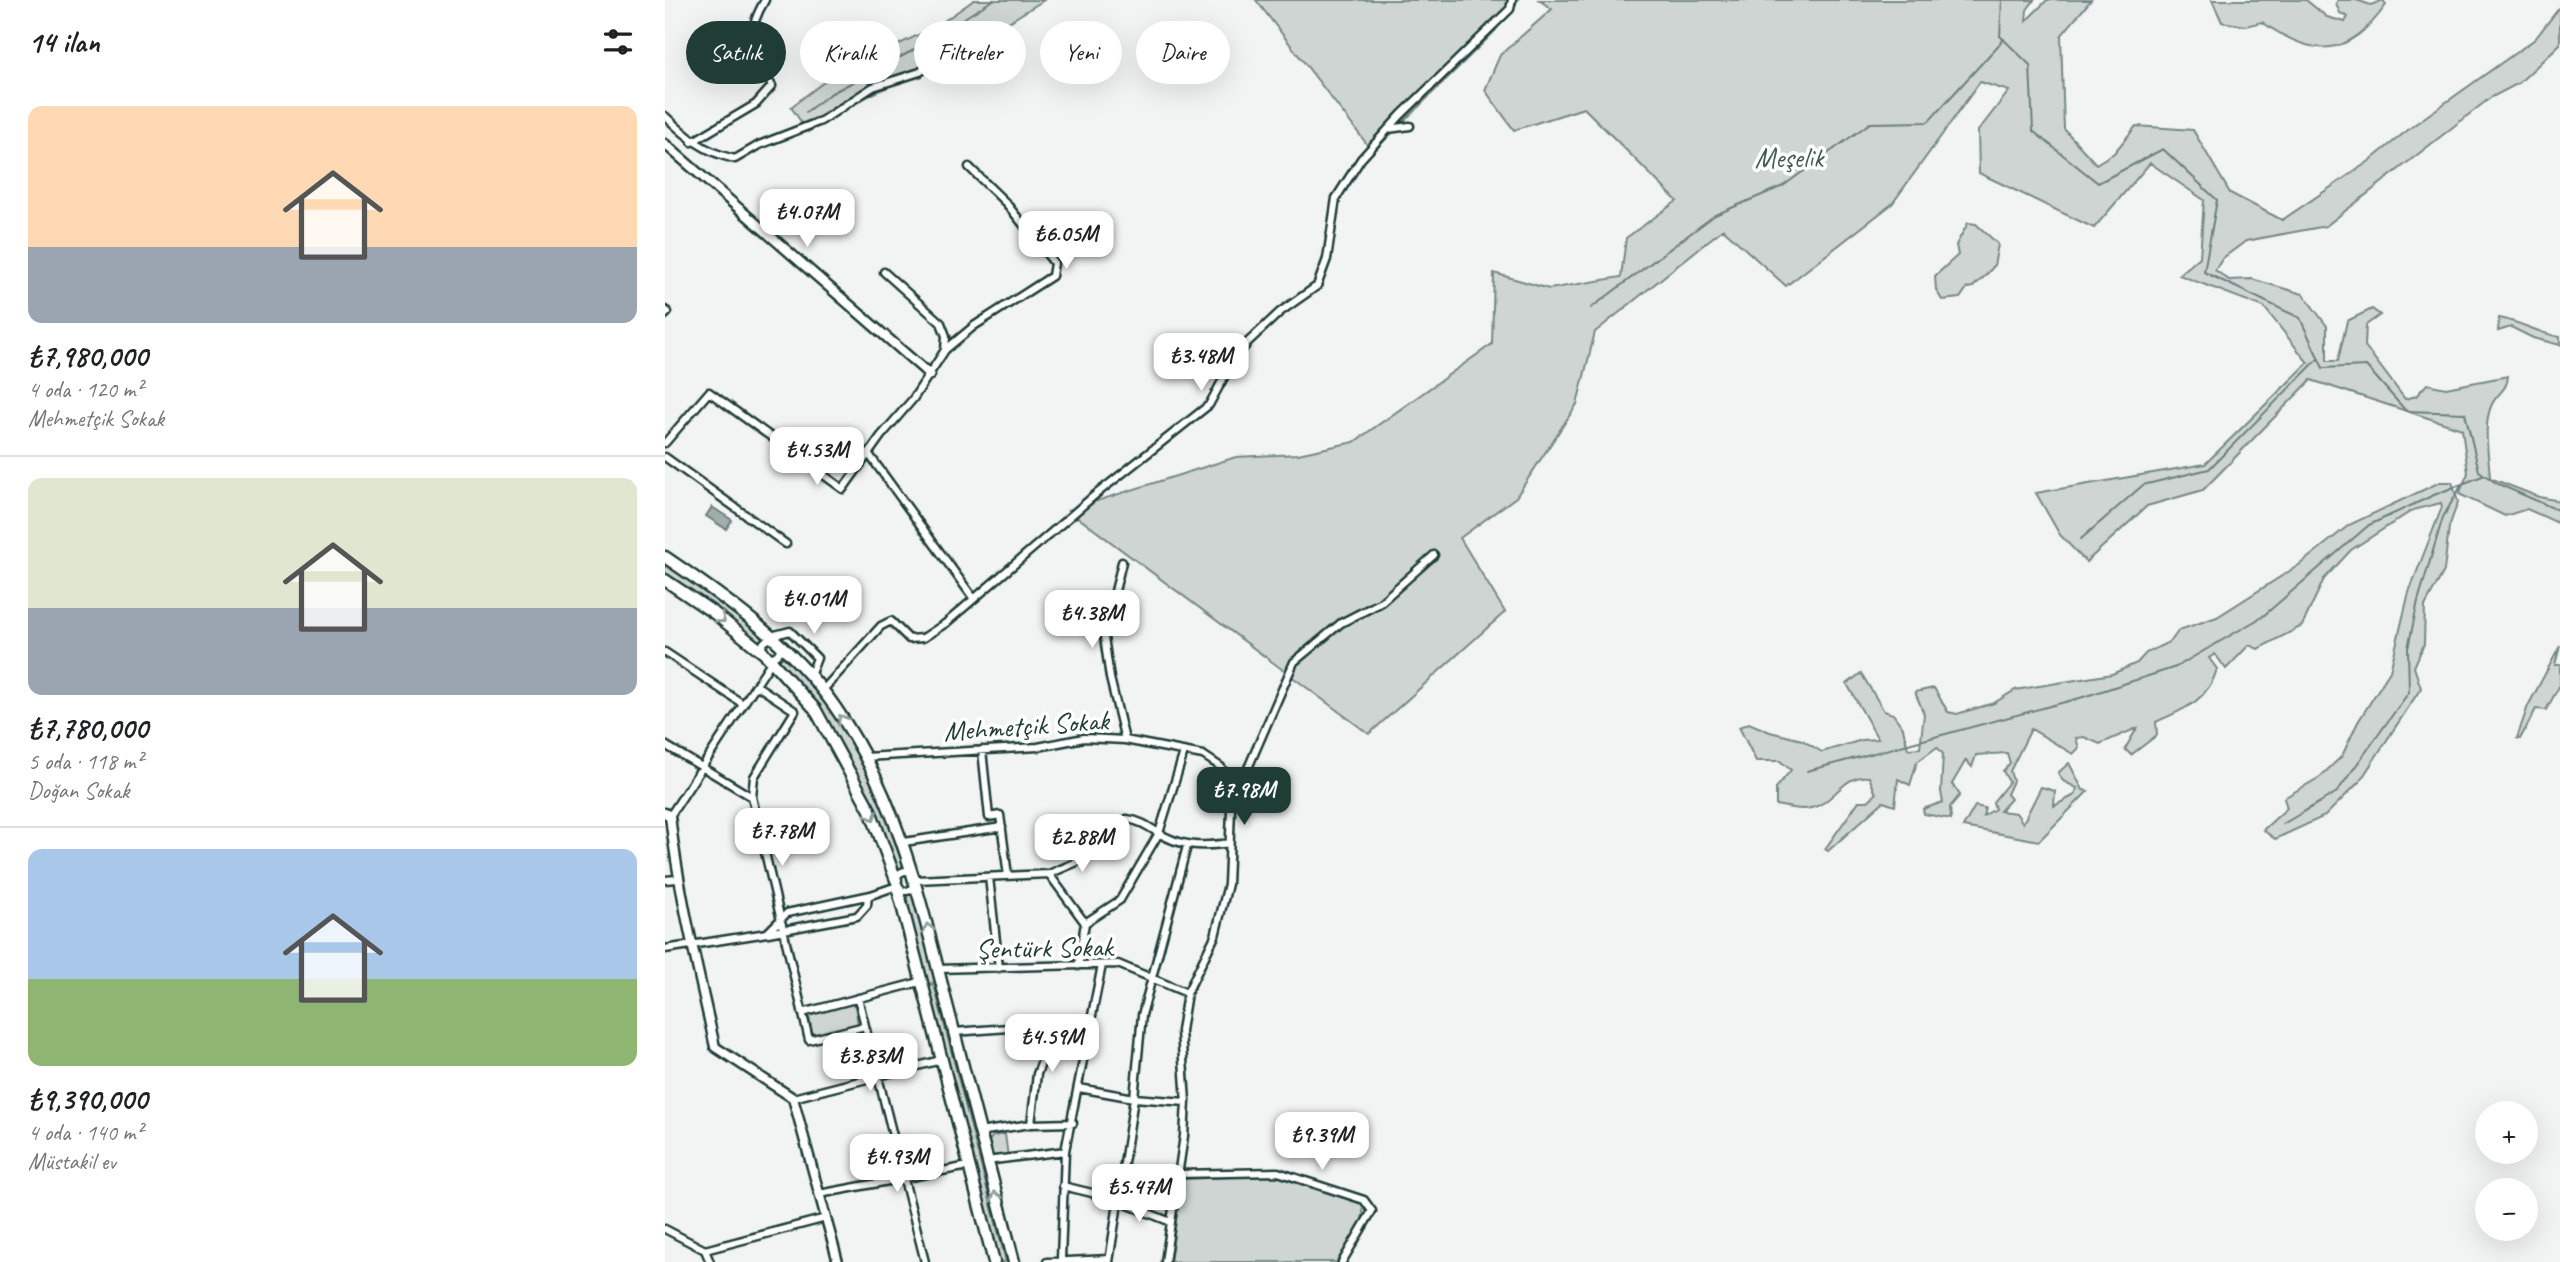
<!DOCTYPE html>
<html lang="tr">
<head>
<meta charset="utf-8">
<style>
  :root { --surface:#fff; --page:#f2f2f2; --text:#202124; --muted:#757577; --line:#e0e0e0; --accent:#1f3d34 }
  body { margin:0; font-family:Caveat,sans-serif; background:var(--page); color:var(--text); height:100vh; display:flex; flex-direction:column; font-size:26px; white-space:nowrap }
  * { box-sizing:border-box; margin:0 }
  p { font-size:23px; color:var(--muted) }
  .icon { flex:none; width:38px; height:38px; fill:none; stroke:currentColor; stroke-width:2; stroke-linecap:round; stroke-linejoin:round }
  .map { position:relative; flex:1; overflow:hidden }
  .side { display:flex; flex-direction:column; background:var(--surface); width:665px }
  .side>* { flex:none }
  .top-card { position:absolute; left:21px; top:21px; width:665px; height:63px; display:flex; gap:14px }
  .fabs { position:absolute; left:1810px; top:1101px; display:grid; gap:14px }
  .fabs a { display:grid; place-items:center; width:63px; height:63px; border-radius:50%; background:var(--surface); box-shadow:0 7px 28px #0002; font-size:35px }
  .price { position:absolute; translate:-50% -60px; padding:0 16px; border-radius:14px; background:#fff; color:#222; font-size:23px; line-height:46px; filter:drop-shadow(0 2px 4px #0008) }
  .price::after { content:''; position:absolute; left:50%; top:42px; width:21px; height:16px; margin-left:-10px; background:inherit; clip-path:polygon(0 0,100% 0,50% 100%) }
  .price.active { background:var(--accent); color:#fff }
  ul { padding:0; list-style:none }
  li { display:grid; align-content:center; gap:14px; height:371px; padding:0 28px }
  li+li { border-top:2px solid var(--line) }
  li span { display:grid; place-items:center; height:217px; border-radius:14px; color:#555 }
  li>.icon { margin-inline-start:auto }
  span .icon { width:126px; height:126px; fill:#fffc; stroke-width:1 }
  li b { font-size:30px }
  h2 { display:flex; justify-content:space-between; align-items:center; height:84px; padding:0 28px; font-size:30px }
  .tag { padding:0 24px; border-radius:32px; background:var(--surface); box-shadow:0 7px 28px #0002; font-size:24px; line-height:63px }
  .tag.active { background:var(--accent); color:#fff }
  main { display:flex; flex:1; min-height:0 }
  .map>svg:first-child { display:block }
  .green { fill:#ced5d3; stroke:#768984; stroke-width:2 }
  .water { fill:#a1adaa; stroke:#6d807b; stroke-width:2 }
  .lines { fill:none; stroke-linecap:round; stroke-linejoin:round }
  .stream { stroke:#6d807b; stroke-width:2 }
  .minor-casing { stroke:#1f3d34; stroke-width:11 }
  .tertiary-casing { stroke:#1f3d34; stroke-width:13 }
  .primary-casing { stroke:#1f3d34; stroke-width:15 }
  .minor { stroke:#fff; stroke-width:6 }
  .tertiary { stroke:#fff; stroke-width:8 }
  .primary { stroke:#fff; stroke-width:10 }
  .oneway { stroke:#8f9e9a }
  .labels { text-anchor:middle; stroke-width:7; stroke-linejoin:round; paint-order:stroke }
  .park-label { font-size:28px; fill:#425b54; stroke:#fff }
  .street-label { font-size:28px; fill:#1f3d34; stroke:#fff }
</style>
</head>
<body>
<main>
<section class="side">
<h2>14 ilan<svg class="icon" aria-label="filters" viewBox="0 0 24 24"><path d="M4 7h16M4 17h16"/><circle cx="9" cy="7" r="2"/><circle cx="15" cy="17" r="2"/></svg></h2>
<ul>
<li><span style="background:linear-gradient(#ffd9b3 65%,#9aa5b1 0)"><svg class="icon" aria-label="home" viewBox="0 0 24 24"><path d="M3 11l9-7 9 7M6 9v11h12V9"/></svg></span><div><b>₺7,980,000</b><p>4 oda · 120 m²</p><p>Mehmetçik Sokak</p></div></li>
<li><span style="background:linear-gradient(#dfe7d0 60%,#9aa5b1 0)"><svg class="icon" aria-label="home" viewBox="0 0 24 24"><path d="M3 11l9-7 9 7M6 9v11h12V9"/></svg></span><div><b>₺7,780,000</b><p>5 oda · 118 m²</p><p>Doğan Sokak</p></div></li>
<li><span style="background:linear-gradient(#a9c7e8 60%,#8fb573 0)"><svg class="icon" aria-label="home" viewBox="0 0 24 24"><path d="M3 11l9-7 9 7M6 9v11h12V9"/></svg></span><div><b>₺9,390,000</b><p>4 oda · 140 m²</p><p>Müstakil ev</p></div></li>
</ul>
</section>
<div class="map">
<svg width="1895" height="1262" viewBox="0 0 1895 1262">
  <rect width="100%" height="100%" fill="#f2f3f3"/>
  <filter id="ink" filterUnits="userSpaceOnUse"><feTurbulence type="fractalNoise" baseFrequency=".0143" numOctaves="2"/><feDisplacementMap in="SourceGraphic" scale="14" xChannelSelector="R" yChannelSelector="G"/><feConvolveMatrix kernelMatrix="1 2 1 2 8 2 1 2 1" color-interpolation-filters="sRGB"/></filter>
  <g filter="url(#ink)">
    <path class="green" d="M 309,0 L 379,0 L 302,48 L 179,108 L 143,132 L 126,107 L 164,78 L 272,26 Z
      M 591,0 L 853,0 L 830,31 L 708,152 Z
      M 874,0 L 1369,0 L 1362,10 L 1361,21 L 1382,0 L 1426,0 L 1396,36 L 1399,129 L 1431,164 L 1449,153 L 1471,126 L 1528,130 L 1565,193 L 1617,220 L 1703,162 L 1749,125 L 1870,39 L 1895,7 L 1895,44 L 1854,83 L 1825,98 L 1661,226 L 1581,241 L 1558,258 L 1550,270 L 1564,280 L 1587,279 L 1638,294 L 1662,326 L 1662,361 L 1673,361 L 1682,321 L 1707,309 L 1715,315 L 1701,325 L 1700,346 L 1740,399 L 1751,396 L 1762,384 L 1781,388 L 1843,376 C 1842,391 1833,392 1827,404 C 1817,425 1824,456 1825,478 L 1874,497 L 1895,501 L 1895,524 L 1862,509 L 1840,516 L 1794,494 L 1803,473 L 1797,429 L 1646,380 L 1538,490 L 1482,506 L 1421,562 L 1395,535 L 1371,493 L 1540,464 L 1643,363 L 1599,307 L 1514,275 L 1535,257 L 1539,200 L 1485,163 L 1429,228 L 1314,173 L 1313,131 L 1344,91 L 1315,82 L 1227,204 L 1121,286 L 1058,229 L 930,332 L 912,404 L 851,497 L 795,538 L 840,612 L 704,734 L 403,510 L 571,457 L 633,454 L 689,442 L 827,344 L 829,273 L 884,289 L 956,277 L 961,238 L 1012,201 L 919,108 L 849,130 L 820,90 L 835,55 L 887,9 Z
      M 1547,0 L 1641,0 L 1662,17 L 1680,22 L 1683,17 L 1675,13 L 1671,3 L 1673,0 L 1691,0 L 1706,5 L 1718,0 L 1721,5 C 1683,59 1648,58 1597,22 L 1581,26 L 1557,22 Z
      M 1303,223 L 1311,224 L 1333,244 L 1329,266 L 1320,276 L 1308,287 L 1302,288 L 1295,298 L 1277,300 L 1271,290 L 1270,276 L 1293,255 L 1291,245 Z
      M 1834,318 C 1856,322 1873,333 1895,337 L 1895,345 L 1868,338 L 1846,327 L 1833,331 Z
      M 1775,482 L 1787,482 L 1793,502 L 1784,527 L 1779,571 L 1760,606 L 1759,644 L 1749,667 L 1756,688 L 1695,781 L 1660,816 L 1610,839 L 1598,830 L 1622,808 L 1619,798 L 1655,777 L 1677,756 L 1693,722 L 1725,671 L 1744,592 L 1777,507 L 1776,503 L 1748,510 L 1686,550 L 1659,579 L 1637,626 L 1593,649 L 1584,645 L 1561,669 L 1550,654 L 1544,658 L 1552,669 C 1543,701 1519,709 1491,722 L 1492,735 L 1466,755 L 1460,749 L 1472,728 L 1435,744 L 1419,737 L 1411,738 L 1414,748 L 1408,754 L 1366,729 L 1345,771 L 1348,781 L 1342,794 L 1346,799 L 1335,811 L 1351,813 L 1358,823 L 1376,787 L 1390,791 L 1389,806 L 1410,795 L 1412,788 L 1398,781 L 1393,773 L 1404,763 L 1418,790 L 1423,791 L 1374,841 L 1298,827 L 1310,806 L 1320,808 L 1318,816 L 1330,809 L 1328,802 L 1344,782 L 1338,771 L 1345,763 L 1342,753 L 1311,755 L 1307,767 L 1301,760 L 1287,784 L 1295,795 L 1285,807 L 1286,819 L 1259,814 L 1258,809 L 1278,802 L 1276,792 L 1278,754 L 1272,747 L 1252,762 L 1245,785 L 1233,779 L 1230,806 L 1218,802 L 1163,851 L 1160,849 L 1194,801 L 1203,801 L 1211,794 L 1204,777 C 1178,773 1170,803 1146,808 C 1135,811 1122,807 1111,805 L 1111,788 L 1126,770 L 1115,761 L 1091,761 L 1074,727 L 1084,723 L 1105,732 L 1137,740 L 1157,752 L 1197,740 L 1213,739 L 1182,684 L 1196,673 L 1219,711 L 1228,714 L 1238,728 L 1243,749 L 1255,748 L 1259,714 L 1250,692 L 1269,688 L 1283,712 L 1292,714 L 1329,703 L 1350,690 L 1447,674 L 1472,663 L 1481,653 L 1506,641 L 1514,630 L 1552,617 L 1634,565 L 1684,525 Z
      M 0,562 L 100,637 L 93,643 L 63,618 L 0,575 Z
      M 1895,646 L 1890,665 L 1895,665 L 1895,685 L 1881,710 L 1871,709 L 1855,739 L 1852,738 L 1863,706 Z
      M 120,655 C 179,713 215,791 241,867 L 232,870 C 205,794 170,720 113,662 Z
      M 249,890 L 270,982 L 261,985 L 238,894 Z
      M 269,985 L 341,1262 L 331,1262 L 259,988 Z
      M 186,1002 L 190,1006 L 193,1025 L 148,1035 L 143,1013 Z
      M 340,1134 L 343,1157 L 325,1159 L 322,1143 L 328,1136 Z
      M 614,1175 L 699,1203 L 697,1223 L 673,1262 L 505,1262 L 517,1179 Z"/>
    <path class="water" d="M 47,507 L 67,520 L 61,529 L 41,516 Z"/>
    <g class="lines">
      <path class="stream" d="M 1337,0 L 1335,36 L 1365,65 L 1368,131 L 1433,183 L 1498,149 L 1552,200 L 1539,272 L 1635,318 L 1658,368 L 1701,366 L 1741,411 L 1800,413 L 1814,471 L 1831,483 L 1895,511
        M 141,112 L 165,94 L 245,52 L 328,0
        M 926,308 L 1050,215 L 1118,186 L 1205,123 L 1263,122 L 1339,39
        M 1416,539 L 1478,485 L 1544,469 L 1652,360
        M 1142,771 L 1415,698 L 1511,667 L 1597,617 L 1704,525 L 1769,495 L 1820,475
        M 1618,824 L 1672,792 L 1744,692 L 1743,648 L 1753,601 L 1778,517 L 1796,486"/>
      <g class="minor-casing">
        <path id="minor" d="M 0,116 C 22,137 39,152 70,159 L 94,145 L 156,121 L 208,87 L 255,72 L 302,38
          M 723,129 L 745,126
          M 27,142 L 91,104 L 107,86 C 86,52 78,37 100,0
          M 0,310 L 3,312 L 0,315
          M 280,350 L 309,326 L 387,276 L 389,263 L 341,203 L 304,167
          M 0,443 L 44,392 L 178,489 L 216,436 L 248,399 L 280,350 L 281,336 L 276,323 L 219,272
          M 203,453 L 309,599
          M 0,457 L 121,544
          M 457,562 L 439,637 L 445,678 L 460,740
          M 106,636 L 125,631 L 152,658 L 145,676
          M97 648a9 9 0 1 1 18 0a9 9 0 1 1-18 0Z
          M 0,652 L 78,704
          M 157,691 L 216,626 L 226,621 L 244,639 L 258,638 L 281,623 L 430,495 L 544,405 L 563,370 L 583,342 L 615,312 L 652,286 L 662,259 L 671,198 L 696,159 L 736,115 L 845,9 L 847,0
          M 0,745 L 87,797 L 144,1040 L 200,1026
          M 317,750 L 324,817 L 335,815 L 343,876
          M 200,757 L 373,747 L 419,738 L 460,740 L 538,755 L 556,767 L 567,785 L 563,884 L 550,936 L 522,993 L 516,1031 L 521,1102 L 519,1136 L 500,1262
          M 567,785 L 580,775 L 629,662 L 676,623 L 715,603 L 769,555
          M 87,797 L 89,777 L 130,711 L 91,685
          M 5,816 L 106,662
          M 239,842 L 337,827
          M231 881a10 10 0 1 1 20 0a10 10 0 1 1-20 0Z
          M 384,874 L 420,923
          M 324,877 L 334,968
          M 0,880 L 12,879
          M 251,880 L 384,874 L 412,862 L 462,819 C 475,821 481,825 492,832 C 515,847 538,847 564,843
          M 103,933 L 192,916 L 202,905 L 203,896
          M 0,949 L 102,933 L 122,913 L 206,895 L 232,886
          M 413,966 L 420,923 L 455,900 L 494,833 L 519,752
          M 273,969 L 453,964 L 522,993
          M 193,998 L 260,1262
          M 137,1013 L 255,982
          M 289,1032 L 412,1023 L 425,1028
          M 414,1088 L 469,1098 L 521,1102
          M 128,1098 L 276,1060
          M 366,1124 L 372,1074 L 384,1043 L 382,1026
          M 314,1132 L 366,1124 L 408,1123
          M 321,1161 L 400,1151
          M 513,1174 L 613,1172 L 699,1200 L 707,1211 L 677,1262
          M 398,1186 L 427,1193 L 453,1195
          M 154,1194 L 304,1166
          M 453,1201 L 506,1222
          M 0,1229 L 40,1250 L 161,1218
          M 40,1250 L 45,1262
          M 396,1259 L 400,1151 L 437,965
          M 382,1262 L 444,1259
          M 444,1262 L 469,1098 L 477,1015 L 522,846"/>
      </g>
      <g class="tertiary-casing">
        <path id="tertiary" d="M 0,144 L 265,375
          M 0,813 L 5,816 C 14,895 33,969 50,1047 L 128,1098 L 173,1262"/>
      </g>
      <g class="primary-casing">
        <path id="primary" d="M 0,557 C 62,599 126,644 170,707 C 232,796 255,898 281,1001 C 304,1088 326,1175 349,1262
          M 0,580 L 49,613 L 100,654 L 150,709 L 205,810 L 231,880
          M 232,886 L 329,1262"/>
      </g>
      <use href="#minor" class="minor"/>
      <use href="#tertiary" class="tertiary"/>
      <use href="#primary" class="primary"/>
    </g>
    <defs><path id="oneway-chevron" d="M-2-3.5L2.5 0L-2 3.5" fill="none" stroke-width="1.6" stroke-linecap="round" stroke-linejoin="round" transform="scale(1.75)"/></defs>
    <g class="oneway">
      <use href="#oneway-chevron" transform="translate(56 619) rotate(38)"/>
      <use href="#oneway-chevron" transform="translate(177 719) rotate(-121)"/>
      <use href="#oneway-chevron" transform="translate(207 816) rotate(69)"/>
      <use href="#oneway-chevron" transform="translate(263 928) rotate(-104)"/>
      <use href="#oneway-chevron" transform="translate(331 1196) rotate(-106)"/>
    </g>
  </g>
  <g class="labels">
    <g class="park-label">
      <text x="1124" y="167">Meşelik</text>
    </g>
    <g class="street-label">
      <text transform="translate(361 725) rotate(-4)" y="10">Mehmetçik Sokak</text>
      <text transform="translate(379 947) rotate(-1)" y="10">Şentürk Sokak</text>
    </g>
  </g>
</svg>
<div class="fabs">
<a>+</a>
<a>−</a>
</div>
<b class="price" style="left:142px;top:249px">₺4.07M</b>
<b class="price" style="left:401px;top:271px">₺6.05M</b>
<b class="price" style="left:536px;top:393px">₺3.48M</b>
<b class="price" style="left:152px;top:487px">₺4.53M</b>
<b class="price" style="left:149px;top:636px">₺4.01M</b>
<b class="price" style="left:427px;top:650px">₺4.38M</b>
<b class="price active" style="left:579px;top:827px">₺7.98M</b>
<b class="price" style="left:117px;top:868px">₺7.78M</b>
<b class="price" style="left:417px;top:874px">₺2.88M</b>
<b class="price" style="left:387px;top:1074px">₺4.59M</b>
<b class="price" style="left:205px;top:1093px">₺3.83M</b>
<b class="price" style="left:657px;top:1172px">₺9.39M</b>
<b class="price" style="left:232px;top:1194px">₺4.93M</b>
<b class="price" style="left:474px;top:1224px">₺5.47M</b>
<div class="top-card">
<a class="tag active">Satılık</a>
<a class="tag">Kiralık</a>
<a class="tag">Filtreler</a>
<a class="tag">Yeni</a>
<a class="tag">Daire</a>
</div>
</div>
</main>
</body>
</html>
